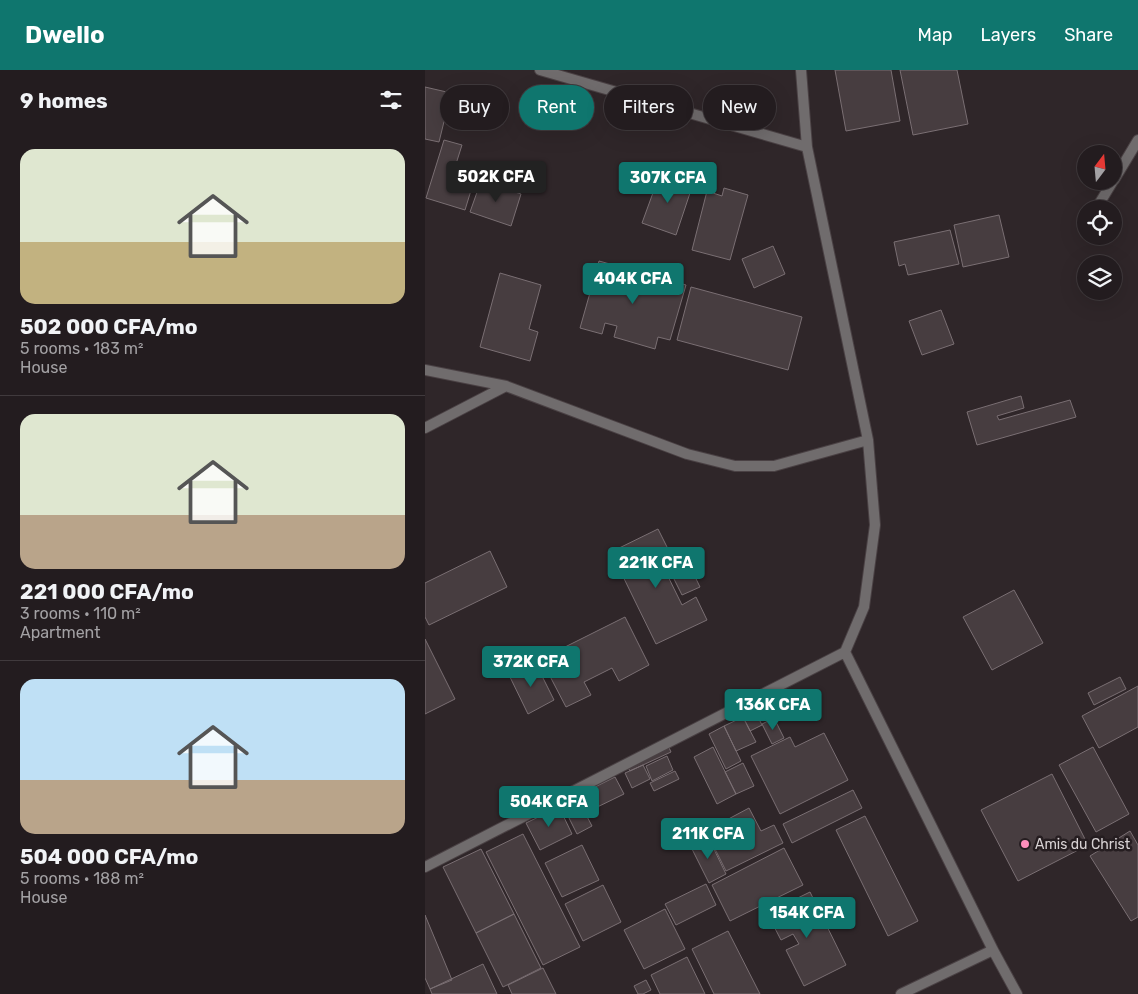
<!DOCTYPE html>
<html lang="en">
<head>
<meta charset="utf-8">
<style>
  :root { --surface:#231c1f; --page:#2b2528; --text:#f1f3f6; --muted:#a3a1a4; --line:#403a3d; --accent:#0f766e }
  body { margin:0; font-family:Rubik,sans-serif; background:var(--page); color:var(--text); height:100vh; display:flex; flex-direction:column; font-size:19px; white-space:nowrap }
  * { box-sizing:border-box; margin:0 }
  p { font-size:16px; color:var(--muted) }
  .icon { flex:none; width:28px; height:28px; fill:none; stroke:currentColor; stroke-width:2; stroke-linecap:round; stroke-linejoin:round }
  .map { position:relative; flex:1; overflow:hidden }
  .details { display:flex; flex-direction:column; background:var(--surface); width:425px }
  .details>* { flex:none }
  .guide { position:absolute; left:15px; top:15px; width:475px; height:45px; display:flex; gap:10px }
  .needle { width:32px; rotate:16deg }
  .tools { position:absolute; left:652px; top:75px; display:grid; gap:10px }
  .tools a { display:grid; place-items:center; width:45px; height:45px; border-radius:50%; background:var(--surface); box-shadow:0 5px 20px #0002,0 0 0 1px var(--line); font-size:25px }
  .price { position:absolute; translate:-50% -42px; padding:0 11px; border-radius:5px; background:var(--accent); color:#fff; font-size:16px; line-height:32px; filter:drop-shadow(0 1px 2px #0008) }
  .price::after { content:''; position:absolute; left:50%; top:30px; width:15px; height:11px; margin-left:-8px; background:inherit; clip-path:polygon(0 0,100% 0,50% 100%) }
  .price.on { background:#222; color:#fff }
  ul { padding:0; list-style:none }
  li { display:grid; align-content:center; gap:10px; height:265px; padding:0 20px }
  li+li { border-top:1px solid var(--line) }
  li span { display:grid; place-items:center; height:155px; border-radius:15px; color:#555 }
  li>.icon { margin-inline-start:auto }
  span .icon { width:90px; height:90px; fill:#fffc; stroke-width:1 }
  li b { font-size:21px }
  h2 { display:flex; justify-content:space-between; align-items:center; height:60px; padding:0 20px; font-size:21px }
  .chip { padding:0 18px; border-radius:22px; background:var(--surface); box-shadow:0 5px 20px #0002,0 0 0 1px var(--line); font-size:18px; line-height:45px }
  .chip.on { background:var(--accent); color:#fff }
  header { display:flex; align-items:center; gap:30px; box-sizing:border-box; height:70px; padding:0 25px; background:var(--accent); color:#fff }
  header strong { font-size:24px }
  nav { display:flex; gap:28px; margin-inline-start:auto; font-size:18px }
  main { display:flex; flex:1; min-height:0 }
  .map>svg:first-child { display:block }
  .building { fill:#473d40; stroke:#7a6f73 }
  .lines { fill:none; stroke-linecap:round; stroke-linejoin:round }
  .street-casing { stroke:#4a4144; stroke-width:12 }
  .street { stroke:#706c6d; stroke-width:10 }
  .poi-dot { fill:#fe8ebb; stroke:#251d20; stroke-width:2 }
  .labels { text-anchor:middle; stroke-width:5; stroke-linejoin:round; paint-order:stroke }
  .poi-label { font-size:14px; fill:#d7d1d3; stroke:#251d20; text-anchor:start }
</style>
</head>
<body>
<header>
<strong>Dwello</strong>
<nav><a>Map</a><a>Layers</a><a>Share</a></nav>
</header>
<main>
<section class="details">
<h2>9 homes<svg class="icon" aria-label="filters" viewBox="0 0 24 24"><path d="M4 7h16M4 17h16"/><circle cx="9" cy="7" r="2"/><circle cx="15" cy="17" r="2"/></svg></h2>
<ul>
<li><span style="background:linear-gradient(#dfe7d0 60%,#c2b280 0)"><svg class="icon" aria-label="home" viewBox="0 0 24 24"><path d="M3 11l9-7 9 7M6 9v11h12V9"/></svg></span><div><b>502 000 CFA/mo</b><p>5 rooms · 183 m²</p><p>House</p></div></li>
<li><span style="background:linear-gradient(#dfe7d0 65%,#b9a48a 0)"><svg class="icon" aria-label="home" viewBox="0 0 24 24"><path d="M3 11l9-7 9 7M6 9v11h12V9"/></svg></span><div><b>221 000 CFA/mo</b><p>3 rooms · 110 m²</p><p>Apartment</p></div></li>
<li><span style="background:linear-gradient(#bfe0f5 65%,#b9a48a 0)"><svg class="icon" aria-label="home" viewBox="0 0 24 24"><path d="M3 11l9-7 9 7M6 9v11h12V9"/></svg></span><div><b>504 000 CFA/mo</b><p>5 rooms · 188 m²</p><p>House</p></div></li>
</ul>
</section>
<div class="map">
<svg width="713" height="924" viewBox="0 0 713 924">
  <rect width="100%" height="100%" fill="#2f2629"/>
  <path class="building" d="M 410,0 L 466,0 L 475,51 L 421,61 Z
    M 475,0 L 532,0 L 543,54 L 488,65 Z
    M 0,17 L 26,23 L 14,72 L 0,69 Z
    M 19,70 L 37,75 L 30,97 L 51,104 L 40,140 L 1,128 Z
    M 247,104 L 269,111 L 251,165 L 217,153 L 233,109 L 244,113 Z
    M 56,111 L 96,124 L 86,156 L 45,142 Z
    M 299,118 L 323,125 L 305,190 L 267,180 L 282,121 L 297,126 Z
    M 574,145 L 584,187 L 538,197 L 529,155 Z
    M 525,160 L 534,194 L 483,205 L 480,194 L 474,196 L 469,172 Z
    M 348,176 L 360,204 L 329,218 L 317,189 Z
    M 174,191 L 261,215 L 245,270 L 233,267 L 230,279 L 189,267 L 192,256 L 180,253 L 177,264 L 155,258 Z
    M 75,203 L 116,215 L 104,259 L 113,262 L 105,291 L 55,277 Z
    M 266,217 L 377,247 L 363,300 L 252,270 Z
    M 516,240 L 529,274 L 497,285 L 484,251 Z
    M 596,326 L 599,338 L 572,346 L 574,350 L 645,330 L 651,347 L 552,375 L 542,342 Z
    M 233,459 L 243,479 L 232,484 L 257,535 L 271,527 L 282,550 L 231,574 L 186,482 Z
    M 65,481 L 82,517 L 4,555 L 0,547 L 0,513 Z
    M 260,486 L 275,517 L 257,525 L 242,495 Z
    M 589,520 L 618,573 L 567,600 L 538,547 Z
    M 200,547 L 224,595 L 194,611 L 187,598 L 159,612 L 166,625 L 141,637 L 116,589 Z
    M 0,569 L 30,629 L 0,644 Z
    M 110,592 L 129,630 L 103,644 L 84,605 Z
    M 695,607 L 701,619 L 669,635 L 663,623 Z
    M 713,616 L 713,657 L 674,678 L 657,646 Z
    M 330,641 L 337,655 L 325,661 L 318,647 Z
    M 318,647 L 331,672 L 311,681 L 299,656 Z
    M 349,648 L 359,668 L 347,674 L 337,654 Z
    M 299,656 L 316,691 L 301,699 L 284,664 Z
    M 399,663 L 423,710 L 355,744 L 326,686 L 365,667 L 370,677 Z
    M 241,671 L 246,682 L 205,701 L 201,694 Z
    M 288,677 L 311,724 L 292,734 L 269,687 Z
    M 668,677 L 704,744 L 671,762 L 634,695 Z
    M 242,686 L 248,700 L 227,711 L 221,696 Z
    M 318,693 L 329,716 L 311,724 L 300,702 Z
    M 218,695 L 225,709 L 207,718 L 200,703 Z
    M 250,701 L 254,709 L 229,721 L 225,713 Z
    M 627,704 L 663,775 L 593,811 L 556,740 Z
    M 190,707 L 199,724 L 160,743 L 152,726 Z
    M 428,720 L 437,738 L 367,773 L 358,754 Z
    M 134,737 L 147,764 L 115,780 L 101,753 Z
    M 157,737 L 167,756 L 152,764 L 142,744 Z
    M 324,738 L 336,761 L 349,755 L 358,773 L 301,801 L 281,761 Z
    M 440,746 L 493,851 L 463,866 L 411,760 Z
    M 705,761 L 713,775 L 713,847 L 706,851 L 665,786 Z
    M 98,764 L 155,877 L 118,895 L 61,782 Z
    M 283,767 L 301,804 L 284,813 L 265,775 Z
    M 157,775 L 174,810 L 137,827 L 120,793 Z
    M 359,778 L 378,815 L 305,851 L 287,815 Z
    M 56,779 L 89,844 L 51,863 L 18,797 Z
    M 281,814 L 291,835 L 251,855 L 240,834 Z
    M 178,815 L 196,852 L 158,871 L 140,834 Z
    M 385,822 L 421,895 L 379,916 L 361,880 L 374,874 L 368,864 L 356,870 L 342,843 Z
    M 240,839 L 260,879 L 219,899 L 199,860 Z
    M 89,844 L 116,898 L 78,917 L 51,863 Z
    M 0,845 L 27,910 L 5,919 L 0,908 Z
    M 303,861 L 335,924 L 289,924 L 267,879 Z
    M 262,887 L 280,924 L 235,924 L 226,905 Z
    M 58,894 L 72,924 L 7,924 L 5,919 Z
    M 118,898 L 131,924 L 87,924 L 83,915 Z
    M 221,910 L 226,920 L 218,924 L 213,924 L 209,916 Z"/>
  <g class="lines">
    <g class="street-casing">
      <path id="street" d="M 115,0 L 382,77
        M 689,110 L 713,70
        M 671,139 L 688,111
        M 0,300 L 81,316 L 262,384 L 310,396 L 349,396 L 443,370
        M 0,358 L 81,316
        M 420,582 L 568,880 L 592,924
        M 0,797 L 420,582 L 439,537 L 450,455 L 443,370 L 382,77 L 376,0
        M 476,924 L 568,880"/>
    </g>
    <use href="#street" class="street"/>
  </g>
  <circle class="poi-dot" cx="600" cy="774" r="5"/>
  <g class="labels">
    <g class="poi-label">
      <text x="610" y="779">Amis du Christ</text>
    </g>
  </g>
</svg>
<div class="tools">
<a><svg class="needle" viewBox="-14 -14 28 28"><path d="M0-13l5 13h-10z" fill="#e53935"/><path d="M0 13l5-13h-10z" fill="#a3a1a4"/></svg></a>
<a><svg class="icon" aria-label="locate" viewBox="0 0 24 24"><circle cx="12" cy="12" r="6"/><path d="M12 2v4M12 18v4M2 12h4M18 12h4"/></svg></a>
<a><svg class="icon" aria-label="layers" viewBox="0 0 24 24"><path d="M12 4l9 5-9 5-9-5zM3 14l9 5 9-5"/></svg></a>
</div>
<b class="price on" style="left:71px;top:133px">502K CFA</b>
<b class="price" style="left:243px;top:134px">307K CFA</b>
<b class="price" style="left:208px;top:235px">404K CFA</b>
<b class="price" style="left:231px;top:519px">221K CFA</b>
<b class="price" style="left:106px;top:618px">372K CFA</b>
<b class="price" style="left:348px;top:661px">136K CFA</b>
<b class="price" style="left:124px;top:758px">504K CFA</b>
<b class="price" style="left:283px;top:790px">211K CFA</b>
<b class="price" style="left:382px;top:869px">154K CFA</b>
<div class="guide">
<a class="chip">Buy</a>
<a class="chip on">Rent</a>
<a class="chip">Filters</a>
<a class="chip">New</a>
</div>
</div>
</main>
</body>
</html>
